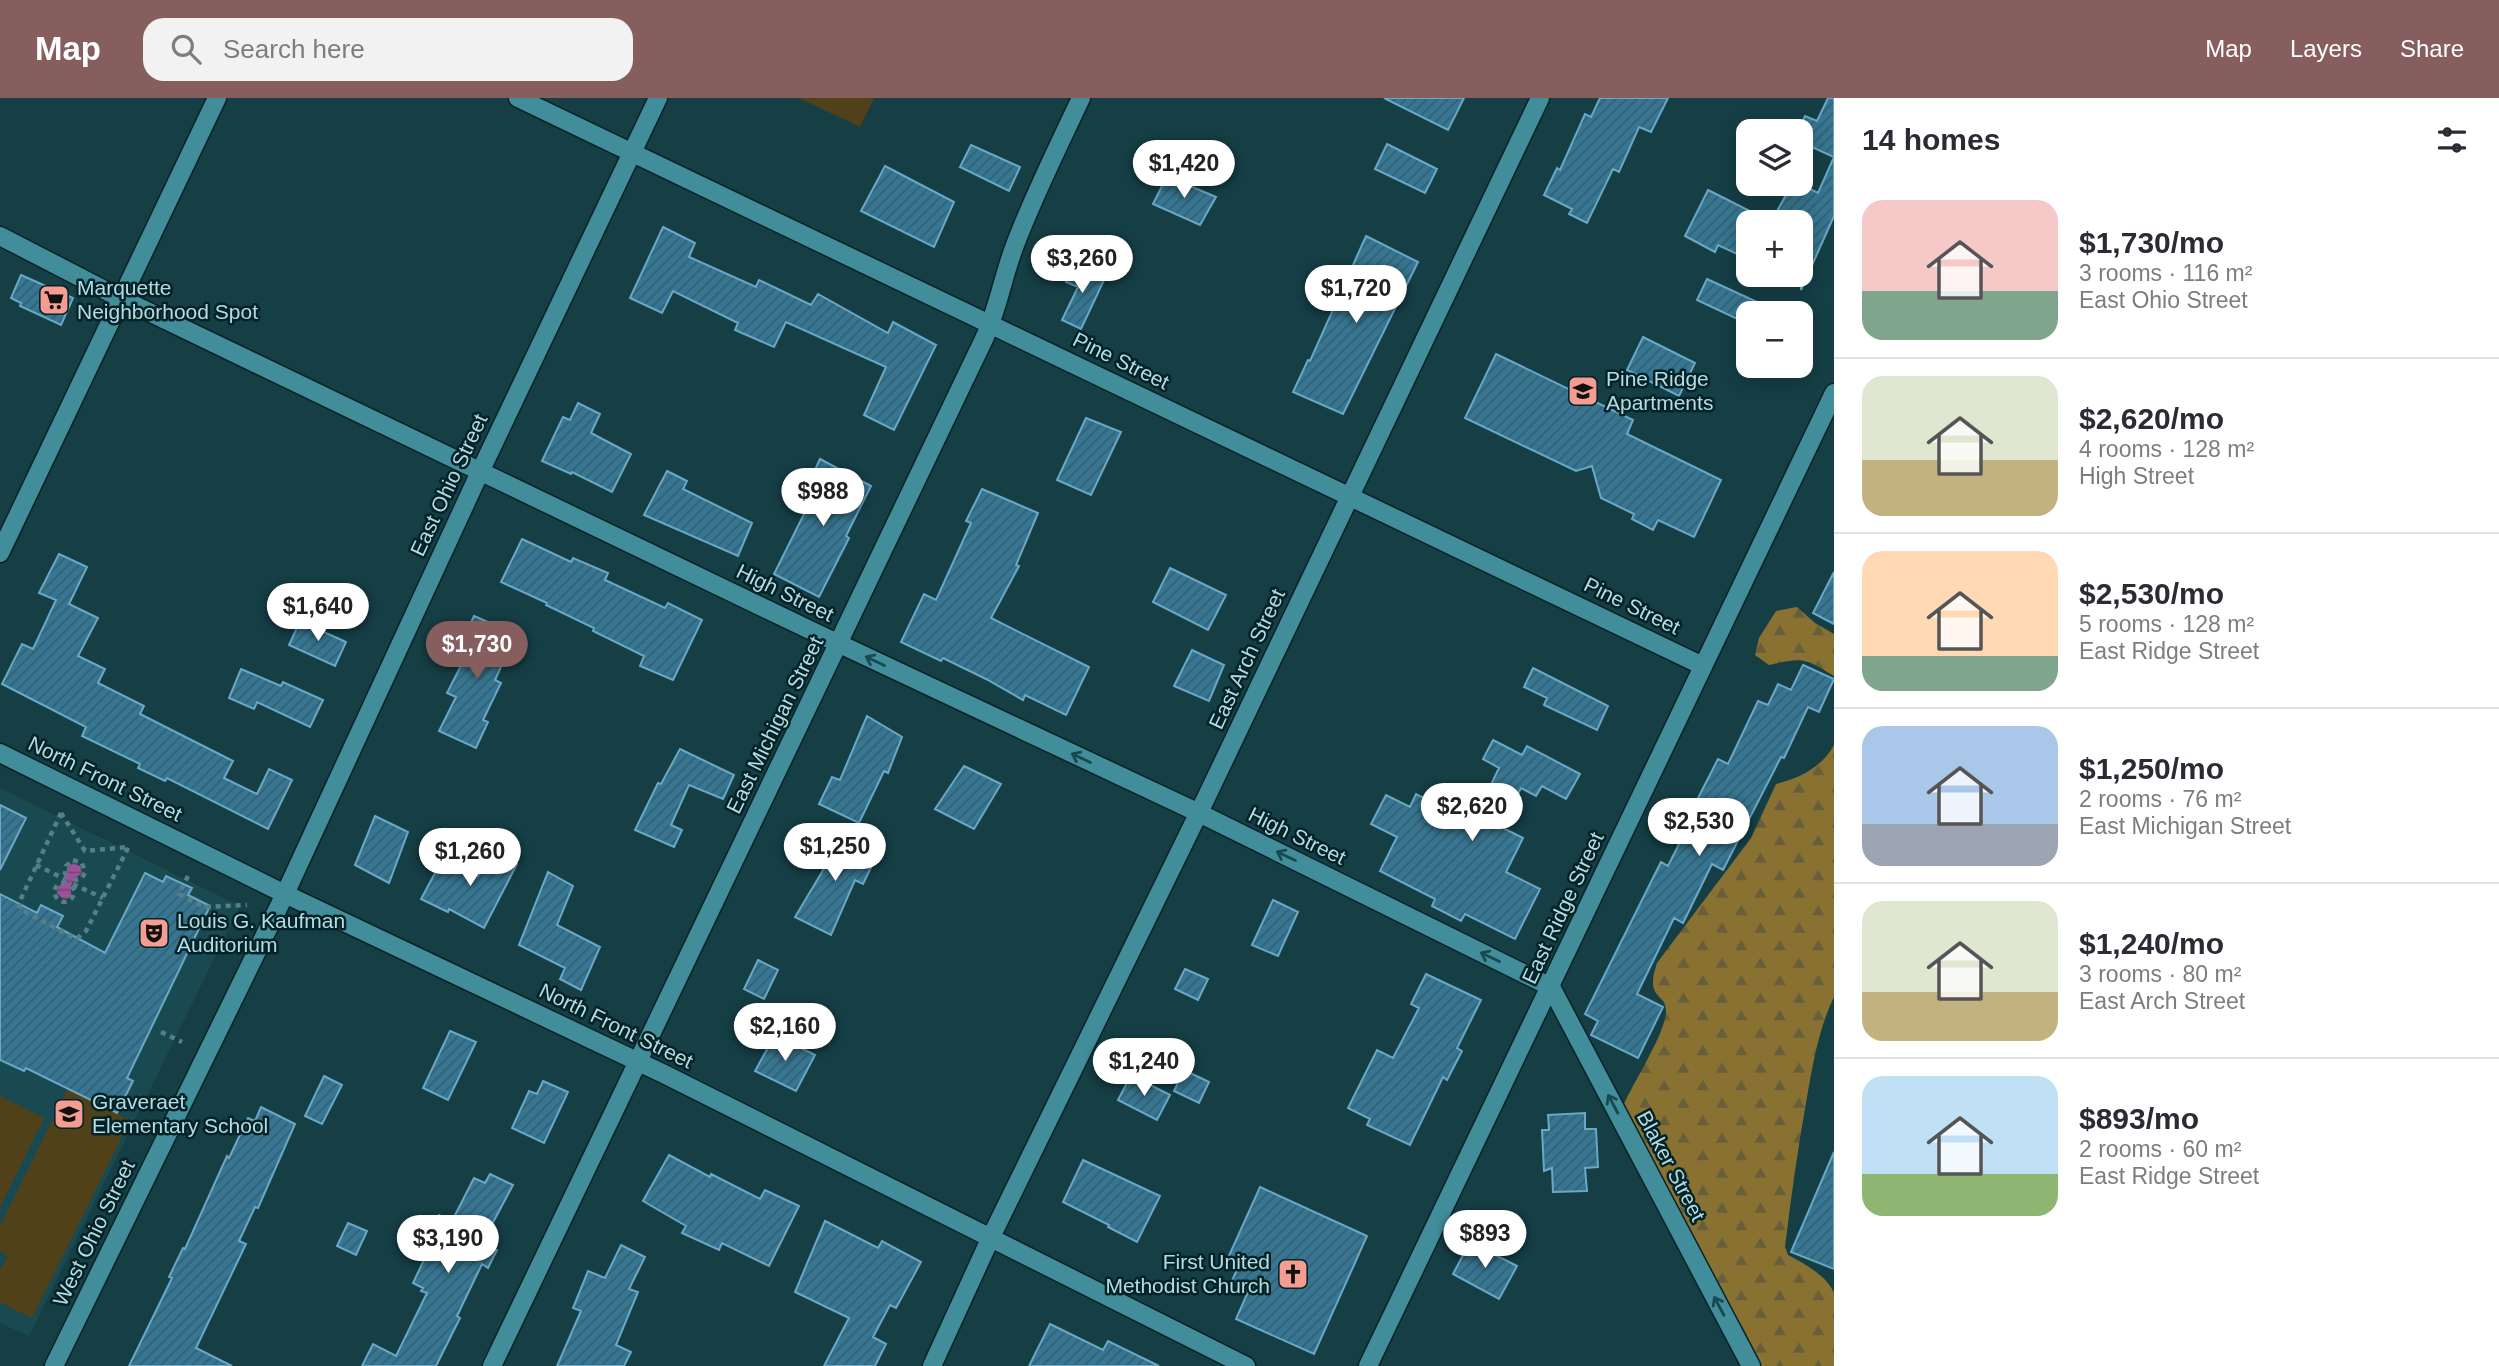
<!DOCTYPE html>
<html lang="en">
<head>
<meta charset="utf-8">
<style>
  :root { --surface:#fff; --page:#f2f2f3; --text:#2b2b33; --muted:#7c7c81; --line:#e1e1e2; --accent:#865e5d }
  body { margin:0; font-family:Helvetica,sans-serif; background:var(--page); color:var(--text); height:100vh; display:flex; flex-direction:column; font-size:26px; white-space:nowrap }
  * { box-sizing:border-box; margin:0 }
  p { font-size:23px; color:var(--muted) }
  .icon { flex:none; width:38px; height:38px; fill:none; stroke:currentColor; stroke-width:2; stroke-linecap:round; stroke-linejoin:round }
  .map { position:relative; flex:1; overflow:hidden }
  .details { display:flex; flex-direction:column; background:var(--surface); width:665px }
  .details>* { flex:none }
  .tools { position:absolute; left:1736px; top:21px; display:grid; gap:14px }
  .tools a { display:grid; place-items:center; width:77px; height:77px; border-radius:14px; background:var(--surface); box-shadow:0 4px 18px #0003; font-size:35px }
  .price { position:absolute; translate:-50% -60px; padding:0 16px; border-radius:24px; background:#fff; color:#222; font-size:23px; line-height:46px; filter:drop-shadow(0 2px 4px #0008) }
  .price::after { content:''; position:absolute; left:50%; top:42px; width:21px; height:16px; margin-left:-10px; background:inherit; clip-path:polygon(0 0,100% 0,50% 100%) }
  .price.on { background:var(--accent); color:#fff }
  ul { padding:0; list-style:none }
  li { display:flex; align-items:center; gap:21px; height:175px; padding:0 28px }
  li+li { border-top:2px solid var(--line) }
  li span { display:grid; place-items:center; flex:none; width:196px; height:140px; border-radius:21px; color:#555 }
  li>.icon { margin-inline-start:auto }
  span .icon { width:84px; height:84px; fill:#fffc; stroke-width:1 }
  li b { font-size:30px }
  h2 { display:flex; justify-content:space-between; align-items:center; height:84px; padding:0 28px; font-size:30px }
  header { display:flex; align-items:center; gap:42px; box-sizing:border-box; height:98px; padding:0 35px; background:var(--accent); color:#fff }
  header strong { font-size:33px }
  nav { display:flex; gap:38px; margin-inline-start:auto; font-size:24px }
  .search { width:490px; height:63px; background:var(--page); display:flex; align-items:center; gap:18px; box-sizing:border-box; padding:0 24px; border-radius:21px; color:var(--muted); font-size:26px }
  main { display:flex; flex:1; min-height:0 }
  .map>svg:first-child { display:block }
  .built { fill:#194a51 }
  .forest { fill:url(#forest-firs) }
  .park { fill:#514118 }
  .water { fill:url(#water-rules) }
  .building { fill:url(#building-hatch); stroke:#69a9c6; stroke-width:2 }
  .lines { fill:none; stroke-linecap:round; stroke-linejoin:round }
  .street-casing { stroke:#0b2327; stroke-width:21 }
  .secondary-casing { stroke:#0b2327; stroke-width:21 }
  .path { stroke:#587f85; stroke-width:4.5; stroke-dasharray:5 5; stroke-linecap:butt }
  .street { stroke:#418e9a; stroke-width:18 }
  .secondary { stroke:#418e9a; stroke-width:18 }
  .oneway { stroke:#184951 }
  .labels { text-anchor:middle; stroke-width:5; stroke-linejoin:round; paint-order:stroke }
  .poi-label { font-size:21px; fill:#b7dbe1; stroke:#022429; text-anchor:start }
  .street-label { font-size:21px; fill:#b7dbe1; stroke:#022429 }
</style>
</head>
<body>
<header>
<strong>Map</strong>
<div class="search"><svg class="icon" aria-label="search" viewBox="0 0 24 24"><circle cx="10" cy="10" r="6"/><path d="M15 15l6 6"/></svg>Search here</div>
<nav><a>Map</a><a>Layers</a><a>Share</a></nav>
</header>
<main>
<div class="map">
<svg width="1834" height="1268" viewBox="0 0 1834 1268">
  <defs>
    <pattern id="forest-firs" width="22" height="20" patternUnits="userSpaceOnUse" patternTransform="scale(1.75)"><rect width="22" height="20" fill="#897131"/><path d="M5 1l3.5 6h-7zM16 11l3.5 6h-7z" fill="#685e39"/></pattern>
    <pattern id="water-rules" width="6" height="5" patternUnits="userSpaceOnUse" patternTransform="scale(1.75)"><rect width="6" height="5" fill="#9f4f9c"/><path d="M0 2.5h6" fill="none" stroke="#754a79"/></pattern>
    <pattern id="building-hatch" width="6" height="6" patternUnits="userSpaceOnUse" patternTransform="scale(1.75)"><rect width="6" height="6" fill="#367692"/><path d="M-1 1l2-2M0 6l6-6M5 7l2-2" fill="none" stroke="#365f6f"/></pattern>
  </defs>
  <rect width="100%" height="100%" fill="#153e45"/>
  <path class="built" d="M 0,690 L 240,808 L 29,1238 L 0,1225 Z"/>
  <path class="forest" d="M 1797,509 L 1815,525 L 1834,536 L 1834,578 C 1805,560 1803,559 1769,567 L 1755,557 L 1759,540 L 1776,513 Z
    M 1834,647 L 1834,899 C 1819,930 1813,965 1807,999 C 1798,1049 1791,1099 1785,1149 L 1788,1157 C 1805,1166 1826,1177 1834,1195 L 1834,1268 L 1761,1268 L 1623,1008 C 1633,985 1665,936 1666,914 C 1667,894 1644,903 1657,865 L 1751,740 L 1776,686 C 1800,680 1822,669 1834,647 Z"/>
  <path class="park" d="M 799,0 L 874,0 L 860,29 Z
    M 68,991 L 130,1022 L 32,1220 L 0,1204 L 0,1173 L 8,1158 L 0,1154 L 0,1128 Z
    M 0,998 L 44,1020 L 0,1109 Z"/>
  <path class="water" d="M 73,765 L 80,768 L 82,775 L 74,781 L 71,788 L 71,798 L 67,801 L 62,800 L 57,795 L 58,790 C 66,779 65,784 67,770 Z"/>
  <path class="building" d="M 1384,0 L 1464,0 L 1448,32 Z
    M 1600,0 L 1668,0 L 1651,34 L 1639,29 L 1619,74 L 1613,71 L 1587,125 L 1569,116 L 1572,111 L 1544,97 L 1557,70 L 1560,72 L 1585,16 L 1591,19 Z
    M 1828,0 L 1834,0 L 1834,118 L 1801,192 L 1801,124 L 1771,124 L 1792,86 L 1800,86 L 1818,95 L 1834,59 L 1801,44 L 1801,28 L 1805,18 L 1817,23 Z
    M 1387,46 L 1437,71 L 1425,95 L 1375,71 Z
    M 971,47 L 1020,69 L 1009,93 L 960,69 Z
    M 885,68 L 954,104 L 934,149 L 861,113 Z
    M 1167,78 L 1216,99 L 1200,127 L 1153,106 Z
    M 1708,92 L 1748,112 L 1748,161 L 1718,147 L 1715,154 L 1685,138 Z
    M 663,129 L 695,145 L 689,159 L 756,189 L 759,182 L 811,207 L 818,196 L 888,235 L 893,224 L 936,247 L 894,332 L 864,317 L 886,269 L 786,224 L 774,249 L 735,232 L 738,225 L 673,193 L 662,215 L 630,200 Z
    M 1366,138 L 1418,164 L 1343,316 L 1293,294 L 1308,262 L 1310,263 Z
    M 1075,166 L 1105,180 L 1081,231 L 1062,222 L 1078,189 L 1066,184 Z
    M 21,177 L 73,200 L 61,227 L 20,208 L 21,205 L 11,200 Z
    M 1707,181 L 1781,215 L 1748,215 L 1748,226 L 1697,202 Z
    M 1643,239 L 1695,265 L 1679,298 L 1627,272 Z
    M 1496,256 L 1633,322 L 1627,336 L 1721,382 L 1694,439 L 1658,422 L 1653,432 L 1632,421 L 1634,416 L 1601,400 L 1592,368 L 1576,373 L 1465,320 Z
    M 578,305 L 600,316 L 591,335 L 631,356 L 612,394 L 572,374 L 571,376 L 542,363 L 563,319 L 570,322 Z
    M 1086,320 L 1121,334 L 1091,397 L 1057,382 Z
    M 820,361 L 871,388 L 846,438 L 849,440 L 819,499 L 774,476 L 811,402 L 803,398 Z
    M 667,373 L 687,383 L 683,391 L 752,425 L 738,458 L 644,417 Z
    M 982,391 L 1038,415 L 1016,467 L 1019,468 L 991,520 L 1089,569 L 1066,617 L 1025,597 L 1023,602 L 986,581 L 943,560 L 941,563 L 901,544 L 924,496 L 936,502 L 971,425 L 966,423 Z
    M 522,441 L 571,464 L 573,460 L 608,475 L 605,482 L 665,510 L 668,505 L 702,522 L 673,582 L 640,568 L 644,558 L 593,533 L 594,530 L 546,507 L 547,505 L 501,484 Z
    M 59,456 L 87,469 L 69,506 L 98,520 L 78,558 L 105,571 L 98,585 L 144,608 L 140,616 L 233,663 L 224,680 L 257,696 L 269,671 L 292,682 L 268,731 L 167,680 L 165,683 L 138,670 L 140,666 L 82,638 L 86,629 L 2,586 L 22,546 L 33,551 L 56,502 L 39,495 Z
    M 1170,470 L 1226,497 L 1208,532 L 1153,504 Z
    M 1834,474 L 1834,526 L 1813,515 Z
    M 474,518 L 516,536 L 495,582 L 501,585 L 483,622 L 488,624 L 476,650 L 439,633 L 456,599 L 447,595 L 468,554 L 459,549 Z
    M 300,523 L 346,544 L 335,568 L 289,547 Z
    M 1192,552 L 1224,567 L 1209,603 L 1174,588 Z
    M 1803,567 L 1834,581 L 1819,614 L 1808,609 L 1784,660 L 1781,659 L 1723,772 L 1712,766 L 1683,825 L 1674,820 L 1637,896 L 1663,909 L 1638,960 L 1591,937 L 1598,923 L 1585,916 L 1661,764 L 1668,768 L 1700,704 L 1697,702 L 1718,661 L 1728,666 L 1758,603 L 1768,607 L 1778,586 L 1791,592 Z
    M 1533,570 L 1608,608 L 1597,632 L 1544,607 L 1547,600 L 1524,589 Z
    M 241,571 L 281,588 L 283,584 L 323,602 L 310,629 L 257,604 L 254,611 L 229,600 Z
    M 867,618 L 902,639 L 888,675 L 884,673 L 859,725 L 819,706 L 832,679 L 840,682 Z
    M 1493,642 L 1522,657 L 1527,648 L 1580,676 L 1566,701 L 1542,688 L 1536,698 L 1521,690 L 1501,729 L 1523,740 L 1506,774 L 1540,791 L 1515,841 L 1465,816 L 1461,823 L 1432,808 L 1435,801 L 1380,773 L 1397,739 L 1371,726 L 1386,697 L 1410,709 L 1416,696 L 1438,707 L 1452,701 L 1478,714 L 1499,670 L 1483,661 Z
    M 680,651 L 734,677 L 723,701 L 689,687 L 671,727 L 682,732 L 674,749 L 635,732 L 658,685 L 661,686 Z
    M 964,668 L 1001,686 L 974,731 L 935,711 Z
    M 0,707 L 26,720 L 0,772 Z
    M 375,718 L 408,734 L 389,785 L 355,767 Z
    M 838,735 L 876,759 L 863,786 L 855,782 L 831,837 L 795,819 L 825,769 L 819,766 Z
    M 489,753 L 517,766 L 484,830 L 449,811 L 448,814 L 421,801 L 442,762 L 478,778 Z
    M 548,774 L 573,788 L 557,827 L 600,849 L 581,892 L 560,881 L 565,870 L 519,847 Z
    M 145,775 L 163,784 L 166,778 L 192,790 L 188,797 L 210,808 L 127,980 L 133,983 L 117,1015 L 26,970 L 24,973 L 0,962 L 0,796 L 37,815 L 41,807 L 63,818 L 57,829 L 105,855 Z
    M 1273,802 L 1298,814 L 1278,858 L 1252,847 Z
    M 758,862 L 778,872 L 764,901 L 744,891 Z
    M 1185,871 L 1208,881 L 1198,902 L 1175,891 Z
    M 1426,876 L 1481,902 L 1457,950 L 1462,953 L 1447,982 L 1443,979 L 1410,1047 L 1367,1027 L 1370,1021 L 1348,1010 L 1377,952 L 1393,960 L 1419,910 L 1411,906 Z
    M 450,933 L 476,944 L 448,1002 L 423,990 Z
    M 775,937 L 815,957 L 796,993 L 755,973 Z
    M 1184,972 L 1209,984 L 1199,1005 L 1174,993 Z
    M 1131,977 L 1170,997 L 1157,1022 L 1118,1002 Z
    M 324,978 L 342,987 L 322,1026 L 305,1018 Z
    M 543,983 L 568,994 L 544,1045 L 512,1030 L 529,993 L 537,996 Z
    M 261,1009 L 295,1026 L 258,1110 L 255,1109 L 239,1143 L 246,1146 L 196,1250 L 232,1268 L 129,1268 L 172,1180 L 169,1179 L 183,1150 L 185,1151 L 227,1058 L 229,1060 L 248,1020 L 255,1023 Z
    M 1585,1015 L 1585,1031 L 1596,1031 L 1598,1069 L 1585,1070 L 1587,1093 L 1553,1094 L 1552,1070 L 1544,1073 L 1542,1032 L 1549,1032 L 1548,1017 Z
    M 1834,1054 L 1834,1171 L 1791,1154 Z
    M 669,1057 L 710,1079 L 711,1076 L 760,1101 L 765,1092 L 799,1108 L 769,1168 L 722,1145 L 719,1152 L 682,1135 L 686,1128 L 643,1103 Z
    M 1083,1062 L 1160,1098 L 1137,1144 L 1108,1129 L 1109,1127 L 1063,1104 Z
    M 490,1076 L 513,1087 L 482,1145 L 497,1152 L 488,1170 L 482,1166 L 457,1218 L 460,1220 L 436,1268 L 362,1268 L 373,1246 L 396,1258 L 427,1195 L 421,1193 L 423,1190 L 413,1185 L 433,1143 L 428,1140 L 439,1117 L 452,1123 L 474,1080 L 485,1085 Z
    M 1260,1089 L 1367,1138 L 1314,1256 L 1236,1221 L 1248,1194 L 1230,1187 L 1240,1165 L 1228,1160 Z
    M 825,1123 L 878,1150 L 882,1143 L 921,1164 L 896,1210 L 890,1207 L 873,1239 L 886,1246 L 875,1268 L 824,1268 L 849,1220 L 795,1194 Z
    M 348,1125 L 367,1133 L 356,1157 L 337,1148 Z
    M 1470,1144 L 1517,1168 L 1499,1201 L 1453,1176 Z
    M 621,1147 L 645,1159 L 629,1191 L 638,1194 L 616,1247 L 631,1254 L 624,1268 L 557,1268 L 581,1213 L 573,1210 L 588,1173 L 605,1180 Z
    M 1050,1226 L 1103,1252 L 1108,1243 L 1159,1268 L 1029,1268 Z"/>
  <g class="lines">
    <g class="street-casing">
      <path id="street" d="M 0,138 L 122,201 L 812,533 L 1199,715 L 1551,889 L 1751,1268
        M 0,455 L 217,0
        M 54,1268 L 285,796 L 480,374 L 658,0
        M 492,1268 C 655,925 822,584 984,241 C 998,211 1003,178 1015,147 C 1034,97 1058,49 1081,0
        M 932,1268 L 991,1139 L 1206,700 L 1540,0"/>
    </g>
    <g class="secondary-casing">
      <path id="secondary" d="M 518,0 L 1703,568
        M 0,655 L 285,796 L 664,976 L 1246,1268
        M 1368,1268 L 1834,295"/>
    </g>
    <path class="path" d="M 61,715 L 19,805 L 20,811 L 76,841 L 86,833 L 129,748
      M 61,715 L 85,753 L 128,749
      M 73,762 L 82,765 L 85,775 L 81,781 L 75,782 L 72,788 L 75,793 C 72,808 56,807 54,793 L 57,787 L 64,784 L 67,778 L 65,775 L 66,768 Z
      M 36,767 L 65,781
      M 188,778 L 179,796 L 204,809 L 247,807
      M 73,786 L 103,800
      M 161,934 L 182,944"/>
    <use href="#street" class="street"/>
    <use href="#secondary" class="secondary"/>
  </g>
  <defs><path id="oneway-shaft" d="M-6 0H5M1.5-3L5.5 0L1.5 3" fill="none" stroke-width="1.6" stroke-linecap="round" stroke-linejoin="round" transform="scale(1.75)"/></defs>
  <g class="oneway">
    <use href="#oneway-shaft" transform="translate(875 563) rotate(-155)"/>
    <use href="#oneway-shaft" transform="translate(1081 660) rotate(-155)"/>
    <use href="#oneway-shaft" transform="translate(1286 758) rotate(-154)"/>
    <use href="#oneway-shaft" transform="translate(1490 859) rotate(-154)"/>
    <use href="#oneway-shaft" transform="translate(1613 1006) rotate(-118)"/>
    <use href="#oneway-shaft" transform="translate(1719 1208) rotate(-118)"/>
  </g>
  <defs>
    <g id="supermarket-square" transform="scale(1.575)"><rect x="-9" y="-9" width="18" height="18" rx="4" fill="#f59d90" stroke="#022429"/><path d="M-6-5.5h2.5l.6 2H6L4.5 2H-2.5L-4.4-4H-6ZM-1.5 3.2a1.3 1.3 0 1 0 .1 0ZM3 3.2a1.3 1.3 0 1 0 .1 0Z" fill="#111"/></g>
    <g id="school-square" transform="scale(1.575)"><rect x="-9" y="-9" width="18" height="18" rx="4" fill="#f59d90" stroke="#022429"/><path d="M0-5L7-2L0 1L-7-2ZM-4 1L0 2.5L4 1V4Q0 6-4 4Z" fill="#111"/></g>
    <g id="theatre-square" transform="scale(1.575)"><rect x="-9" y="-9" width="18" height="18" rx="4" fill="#f59d90" stroke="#022429"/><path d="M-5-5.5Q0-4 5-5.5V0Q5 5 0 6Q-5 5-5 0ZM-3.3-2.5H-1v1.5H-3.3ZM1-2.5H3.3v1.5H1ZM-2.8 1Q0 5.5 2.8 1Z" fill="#111"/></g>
    <g id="church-square" transform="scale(1.575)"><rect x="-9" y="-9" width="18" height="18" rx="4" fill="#f59d90" stroke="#022429"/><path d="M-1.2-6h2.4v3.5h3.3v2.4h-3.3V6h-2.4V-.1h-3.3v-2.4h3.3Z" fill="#111"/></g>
  </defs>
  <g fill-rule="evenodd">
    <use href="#supermarket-square" x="54" y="202"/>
    <use href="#school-square" x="1583" y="293"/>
    <use href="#theatre-square" x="154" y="835"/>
    <use href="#school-square" x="69" y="1016"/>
    <use href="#church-square" x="1293" y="1176"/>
  </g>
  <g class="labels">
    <g class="poi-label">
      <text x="77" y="197">Marquette<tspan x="77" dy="24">Neighborhood Spot</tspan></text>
      <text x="1606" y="288">Pine Ridge<tspan x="1606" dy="24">Apartments</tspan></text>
      <text x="177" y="830">Louis G. Kaufman<tspan x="177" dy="24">Auditorium</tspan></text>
      <text x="92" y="1011">Graveraet<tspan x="92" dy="24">Elementary School</tspan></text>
      <text x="1270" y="1171" text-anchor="end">First United<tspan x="1270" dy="24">Methodist Church</tspan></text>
    </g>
    <g class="street-label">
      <text transform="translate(1121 263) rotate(26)" y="7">Pine Street</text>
      <text transform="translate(449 387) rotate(-65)" y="7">East Ohio Street</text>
      <text transform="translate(785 495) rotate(26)" y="7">High Street</text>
      <text transform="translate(1632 508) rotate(26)" y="7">Pine Street</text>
      <text transform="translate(1247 561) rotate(-65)" y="7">East Arch Street</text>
      <text transform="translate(775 627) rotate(-64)" y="7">East Michigan Street</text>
      <text transform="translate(105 681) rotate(26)" y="7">North Front Street</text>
      <text transform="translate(1297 738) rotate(26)" y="7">High Street</text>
      <text transform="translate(1563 810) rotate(-65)" y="7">East Ridge Street</text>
      <text transform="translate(616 928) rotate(26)" y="7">North Front Street</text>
      <text transform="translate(1671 1068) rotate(62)" y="7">Blaker Street</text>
      <text transform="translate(94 1135) rotate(-64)" y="7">West Ohio Street</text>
    </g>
  </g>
</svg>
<div class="tools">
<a><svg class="icon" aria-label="layers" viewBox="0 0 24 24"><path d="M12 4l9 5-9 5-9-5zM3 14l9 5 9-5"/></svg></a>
<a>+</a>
<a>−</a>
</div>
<b class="price" style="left:1184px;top:102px">$1,420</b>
<b class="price" style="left:1082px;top:197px">$3,260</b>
<b class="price" style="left:1356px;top:227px">$1,720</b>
<b class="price" style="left:823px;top:430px">$988</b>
<b class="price" style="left:318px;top:545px">$1,640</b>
<b class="price on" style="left:477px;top:583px">$1,730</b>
<b class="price" style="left:1472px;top:745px">$2,620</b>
<b class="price" style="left:1699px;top:760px">$2,530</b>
<b class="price" style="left:835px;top:785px">$1,250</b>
<b class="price" style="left:470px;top:790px">$1,260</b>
<b class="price" style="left:785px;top:965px">$2,160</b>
<b class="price" style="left:1144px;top:1000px">$1,240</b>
<b class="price" style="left:1485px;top:1172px">$893</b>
<b class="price" style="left:448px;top:1177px">$3,190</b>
</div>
<section class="details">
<h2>14 homes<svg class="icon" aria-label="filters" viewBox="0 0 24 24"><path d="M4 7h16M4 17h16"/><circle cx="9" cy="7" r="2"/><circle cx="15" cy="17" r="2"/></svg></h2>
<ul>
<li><span style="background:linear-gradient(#f6c9c9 65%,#7fa58c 0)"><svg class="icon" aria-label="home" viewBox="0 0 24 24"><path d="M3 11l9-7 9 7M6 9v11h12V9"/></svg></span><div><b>$1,730/mo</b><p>3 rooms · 116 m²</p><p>East Ohio Street</p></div></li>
<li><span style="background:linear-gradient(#dfe7d0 60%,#c2b280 0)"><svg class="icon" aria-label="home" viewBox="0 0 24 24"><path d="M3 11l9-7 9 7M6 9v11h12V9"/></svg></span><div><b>$2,620/mo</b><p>4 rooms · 128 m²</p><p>High Street</p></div></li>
<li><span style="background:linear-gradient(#ffd9b3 75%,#7fa58c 0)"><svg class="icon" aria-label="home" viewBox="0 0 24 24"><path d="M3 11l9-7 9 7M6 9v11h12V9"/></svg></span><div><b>$2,530/mo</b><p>5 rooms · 128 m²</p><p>East Ridge Street</p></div></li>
<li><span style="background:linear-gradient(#a9c7e8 70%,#9aa5b1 0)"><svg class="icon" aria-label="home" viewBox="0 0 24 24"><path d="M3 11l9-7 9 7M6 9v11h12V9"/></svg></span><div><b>$1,250/mo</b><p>2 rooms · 76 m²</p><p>East Michigan Street</p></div></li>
<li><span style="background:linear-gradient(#dfe7d0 65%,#c2b280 0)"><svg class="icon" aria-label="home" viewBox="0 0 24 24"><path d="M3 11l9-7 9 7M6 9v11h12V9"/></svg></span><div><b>$1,240/mo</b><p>3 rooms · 80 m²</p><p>East Arch Street</p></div></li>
<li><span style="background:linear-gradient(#bfe0f5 70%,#8fb573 0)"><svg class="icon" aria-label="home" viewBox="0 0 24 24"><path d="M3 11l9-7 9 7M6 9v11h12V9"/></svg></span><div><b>$893/mo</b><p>2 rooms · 60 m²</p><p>East Ridge Street</p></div></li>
</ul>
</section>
</main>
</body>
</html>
